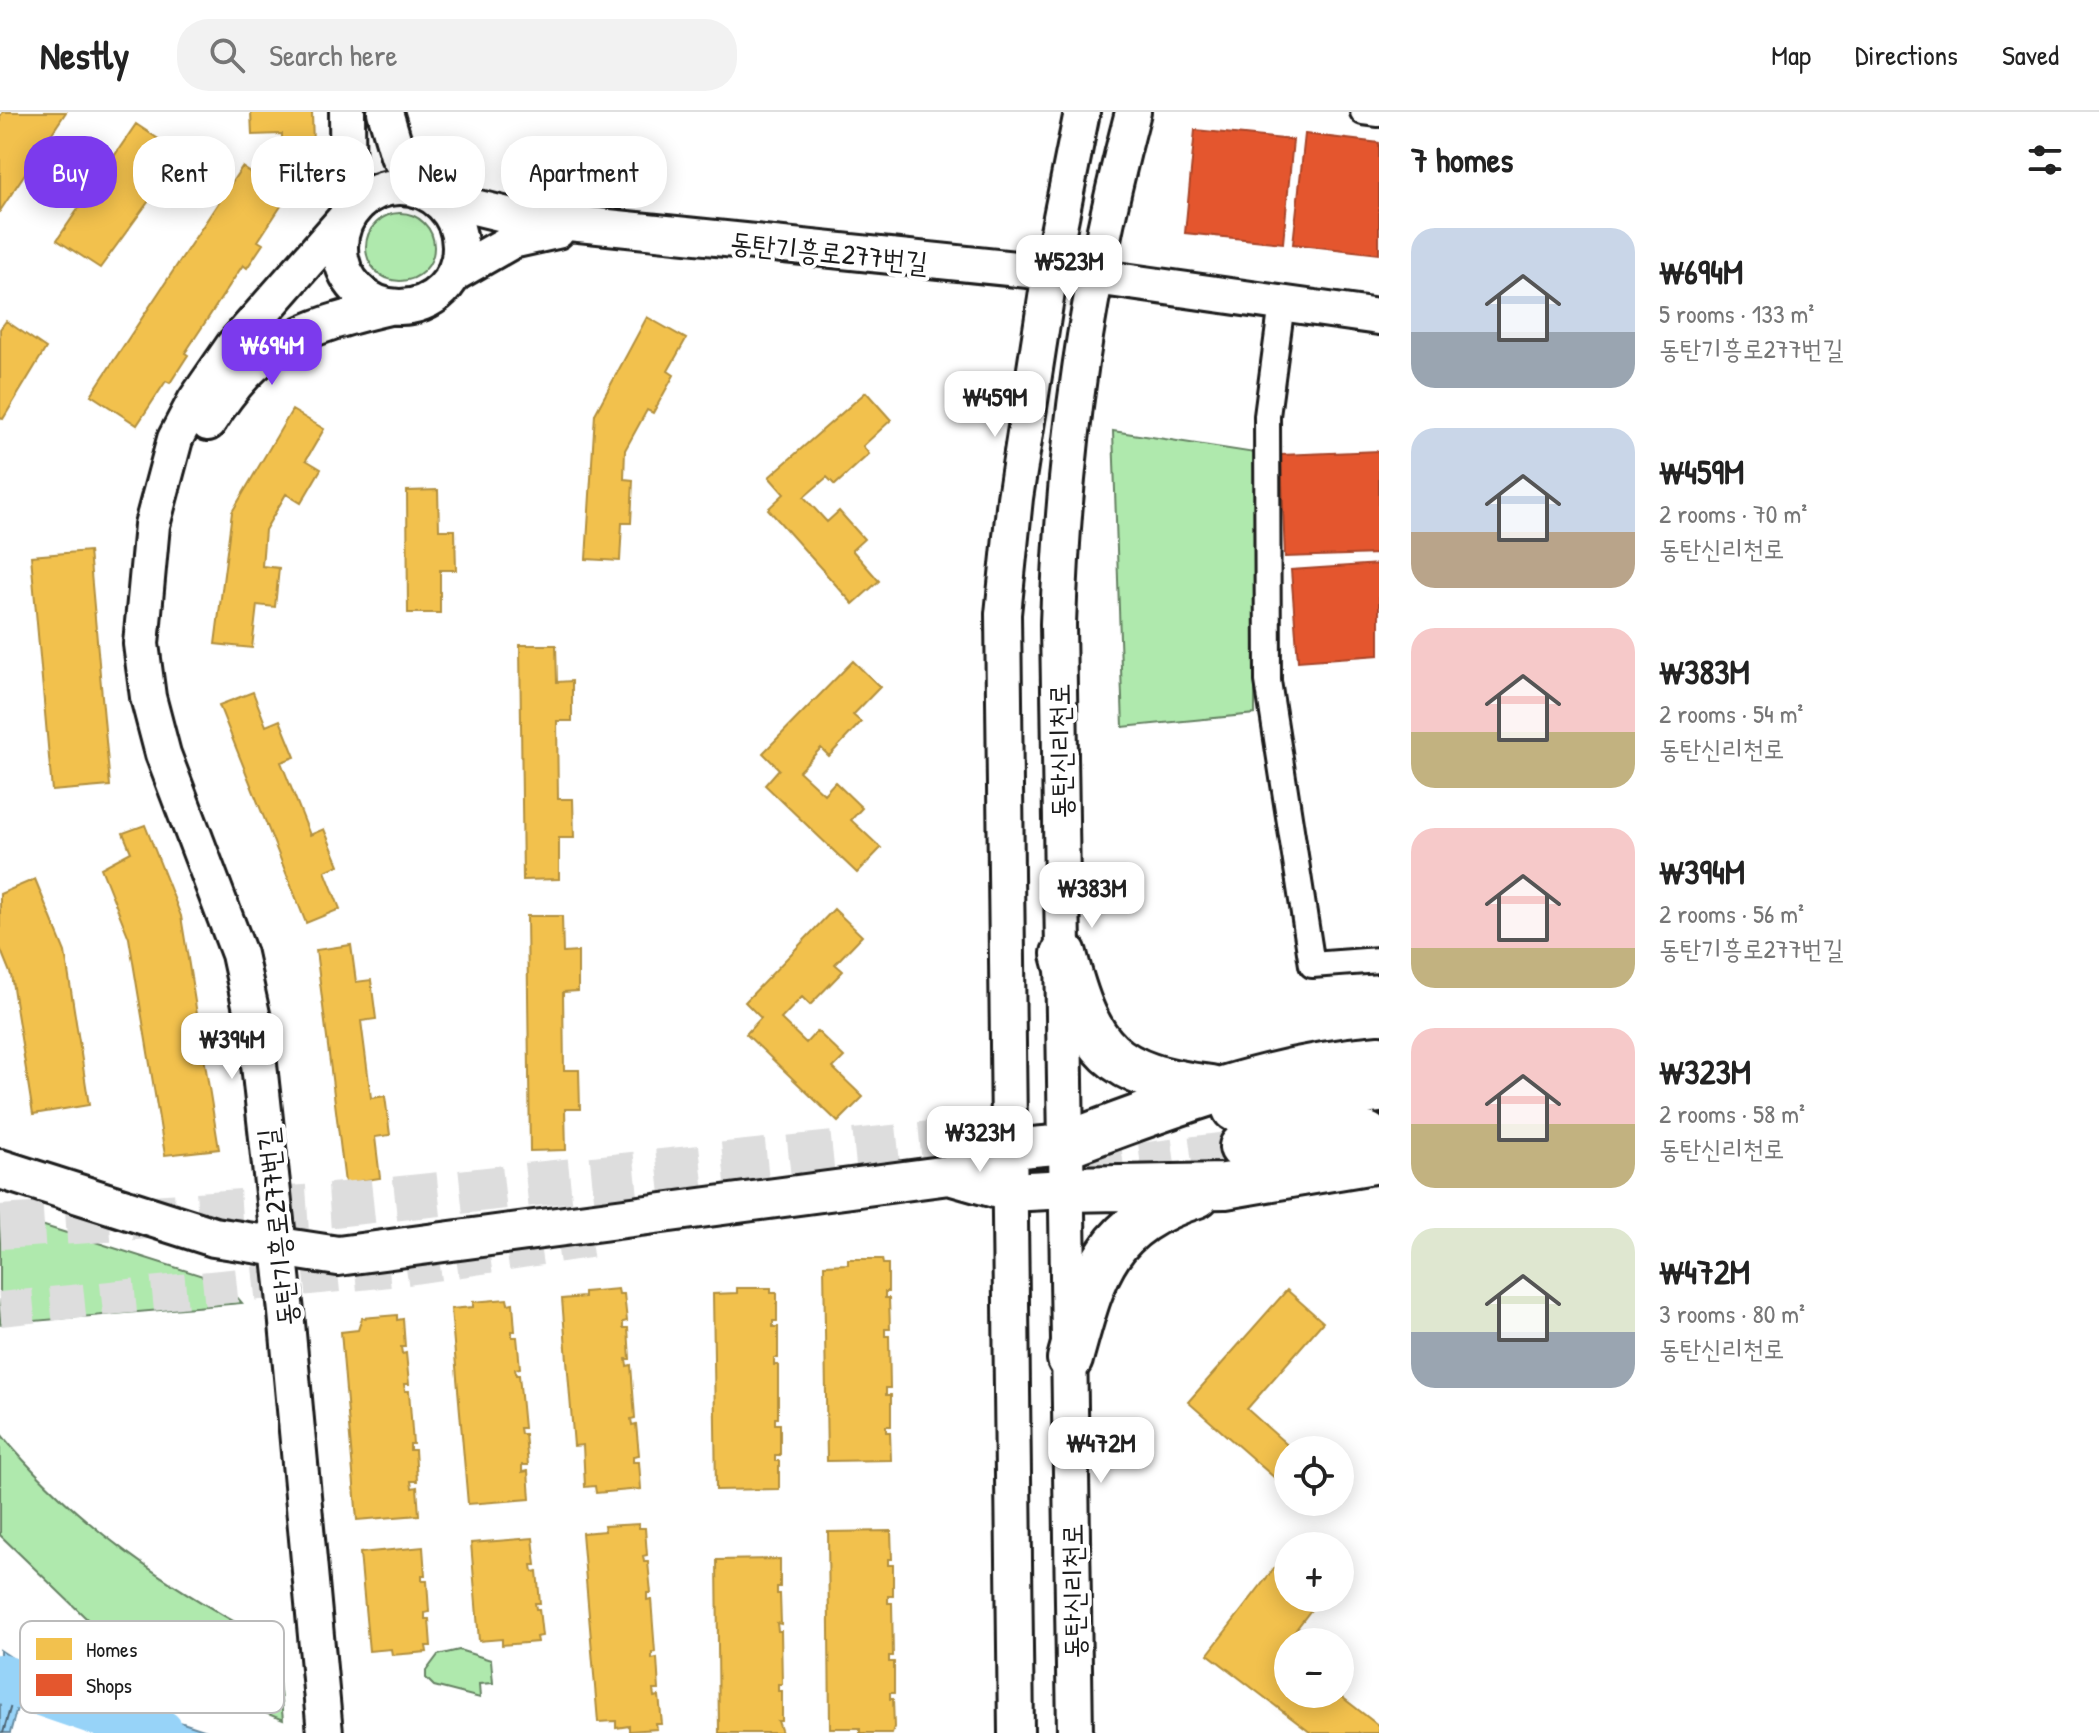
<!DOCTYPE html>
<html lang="en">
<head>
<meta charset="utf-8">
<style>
  :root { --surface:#fff; --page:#f2f2f2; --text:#222; --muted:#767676; --line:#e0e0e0; --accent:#7c3aed }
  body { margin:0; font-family:"Patrick Hand","Poor Story",sans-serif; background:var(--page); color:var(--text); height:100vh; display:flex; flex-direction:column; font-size:30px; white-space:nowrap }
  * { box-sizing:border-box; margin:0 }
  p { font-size:26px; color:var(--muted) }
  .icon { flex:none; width:44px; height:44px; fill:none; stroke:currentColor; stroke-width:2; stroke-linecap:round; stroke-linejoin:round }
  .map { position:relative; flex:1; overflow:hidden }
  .side { display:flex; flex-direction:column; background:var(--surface); width:720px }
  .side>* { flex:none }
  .top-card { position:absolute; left:24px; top:24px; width:760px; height:72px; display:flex; gap:16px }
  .fabs { position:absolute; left:1274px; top:1324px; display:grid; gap:16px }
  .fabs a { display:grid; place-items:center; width:80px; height:80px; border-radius:50%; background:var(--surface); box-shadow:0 4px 20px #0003; font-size:40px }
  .price { position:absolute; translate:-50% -68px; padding:0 18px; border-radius:16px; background:#fff; color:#222; font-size:26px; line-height:52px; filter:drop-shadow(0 2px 4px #0008) }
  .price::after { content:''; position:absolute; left:50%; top:48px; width:24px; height:18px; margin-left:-12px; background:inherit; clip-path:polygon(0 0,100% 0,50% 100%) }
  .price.active { background:var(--accent); color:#fff }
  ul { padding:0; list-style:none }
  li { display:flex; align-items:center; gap:24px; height:200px; padding:0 32px }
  li span { display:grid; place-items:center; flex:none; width:224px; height:160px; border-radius:24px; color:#555 }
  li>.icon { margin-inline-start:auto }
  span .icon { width:96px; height:96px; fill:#fffc; stroke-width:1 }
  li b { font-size:34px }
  h2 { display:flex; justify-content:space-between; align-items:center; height:96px; padding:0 32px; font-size:34px }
  .chip { padding:0 28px; border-radius:32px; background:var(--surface); box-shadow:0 4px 20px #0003; font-size:28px; line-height:72px }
  .chip.active { background:var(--accent); color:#fff }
  header { display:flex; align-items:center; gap:48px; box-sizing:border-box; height:112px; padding:0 40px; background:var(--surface); border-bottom:2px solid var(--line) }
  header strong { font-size:38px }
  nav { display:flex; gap:44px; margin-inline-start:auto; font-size:28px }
  .search { width:560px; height:72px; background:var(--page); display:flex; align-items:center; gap:20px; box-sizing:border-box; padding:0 28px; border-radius:32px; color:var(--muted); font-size:30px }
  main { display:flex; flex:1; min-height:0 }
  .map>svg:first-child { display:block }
  .green { fill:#afe9ad; stroke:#668264; stroke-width:2 }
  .water { fill:#97d3f8; stroke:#668aa0; stroke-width:2 }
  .homes { fill:#f2c14e; stroke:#b2903f; stroke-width:2 }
  .shops { fill:#e4572e; stroke:#a84529; stroke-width:2 }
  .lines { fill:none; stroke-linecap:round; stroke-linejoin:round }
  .shore { stroke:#4d6574; stroke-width:2 }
  .river { stroke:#97d3f8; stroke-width:48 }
  .secondary-tunnel { stroke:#ddd; stroke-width:34; stroke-dasharray:34 17; stroke-linecap:butt }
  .highway-tunnel { stroke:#ddd; stroke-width:44; stroke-dasharray:44 22; stroke-linecap:butt }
  .street-casing { stroke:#1c1c1c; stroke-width:30 }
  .secondary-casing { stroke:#1c1c1c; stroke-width:40 }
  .primary-casing { stroke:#1c1c1c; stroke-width:44 }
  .highway-casing { stroke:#1c1c1c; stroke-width:50 }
  .street { stroke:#fff; stroke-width:24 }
  .secondary { stroke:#fff; stroke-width:34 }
  .primary { stroke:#fff; stroke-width:38 }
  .highway { stroke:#fff; stroke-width:44 }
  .labels { text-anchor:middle; stroke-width:8; stroke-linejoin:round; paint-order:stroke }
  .street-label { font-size:28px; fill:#1c1c1c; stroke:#fff }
  .key { fill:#fff; stroke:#bbb; stroke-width:2 }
  .key-label { font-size:22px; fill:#1c1c1c }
</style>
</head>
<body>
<header>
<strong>Nestly</strong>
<div class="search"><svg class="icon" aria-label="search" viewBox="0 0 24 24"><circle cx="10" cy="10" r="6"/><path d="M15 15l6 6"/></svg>Search here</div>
<nav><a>Map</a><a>Directions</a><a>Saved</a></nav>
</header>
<main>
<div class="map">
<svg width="1379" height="1621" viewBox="0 0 1379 1621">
  <rect width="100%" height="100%" fill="#fff"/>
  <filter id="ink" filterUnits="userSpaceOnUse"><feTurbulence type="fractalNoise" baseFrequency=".0125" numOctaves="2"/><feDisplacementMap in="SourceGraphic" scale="16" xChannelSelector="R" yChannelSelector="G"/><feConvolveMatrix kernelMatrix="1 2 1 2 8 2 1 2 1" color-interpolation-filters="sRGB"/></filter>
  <g filter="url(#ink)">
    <path class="green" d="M366 135a34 34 0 1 1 68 0a34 34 0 1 1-68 0Z
      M 1113,319 L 1255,341 L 1255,602 L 1123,615 Z
      M 0,1100 L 225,1171 L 242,1191 L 0,1212 Z
      M 0,1321 C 75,1413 171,1477 275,1532 L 283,1608 L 152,1556 L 113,1532 L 0,1423 Z
      M 459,1538 L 491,1548 L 493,1571 L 479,1572 L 480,1586 L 434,1574 L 426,1566 L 426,1559 L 438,1543 Z"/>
    <path class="water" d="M 0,1538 L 38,1563 L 213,1621 L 169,1621 L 52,1588 L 18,1592 L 10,1621 L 0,1621 Z"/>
    <path class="homes" d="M 3,0 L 66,0 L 0,99 L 0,4 Z
      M 251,0 L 312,0 L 313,33 L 282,34 L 282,22 L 252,23 Z
      M 136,12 L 178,40 L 149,84 L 151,86 L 100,156 L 57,128 Z
      M 242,55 L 287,85 L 258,129 L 263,132 L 247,156 L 243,153 L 185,241 L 188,243 L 170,271 L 166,269 L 137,313 L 91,283 Z
      M 647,205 L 686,227 L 668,259 L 674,263 L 653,301 L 647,298 L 625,338 L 624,367 L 633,368 L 631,411 L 622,411 L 620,449 L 586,447 L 595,302 Z
      M 6,209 L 46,236 L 3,307 L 0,306 L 0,217 Z
      M 866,280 L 891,308 L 863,334 L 869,342 L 835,373 L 827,365 L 804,385 L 827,410 L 839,399 L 864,427 L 852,438 L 879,469 L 853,492 L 768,397 L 784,382 L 769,365 Z
      M 292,298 L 324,317 L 306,348 L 321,357 L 301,391 L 286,382 L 265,418 L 262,454 L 279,456 L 275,495 L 257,493 L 252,536 L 215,532 L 232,400 Z
      M 438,378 L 439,418 L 455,418 L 456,458 L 440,458 L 440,501 L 408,501 L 407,379 Z
      M 89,439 L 110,674 L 52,679 L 31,444 Z
      M 520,533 L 556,533 L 557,570 L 572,569 L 572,609 L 557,609 L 558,687 L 573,687 L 574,726 L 559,726 L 559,767 L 523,768 Z
      M 853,549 L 880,575 L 853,603 L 861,610 L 829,644 L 821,636 L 799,659 L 824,682 L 835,670 L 862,696 L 851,708 L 881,736 L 857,761 L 765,673 L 779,657 L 763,641 Z
      M 253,580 L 266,614 L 280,608 L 295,645 L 281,650 L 310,723 L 324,717 L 339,753 L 325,759 L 340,797 L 306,811 L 219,593 Z
      M 145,713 L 181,804 L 219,1037 L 165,1043 L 129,826 L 101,756 L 131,740 L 123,721 Z
      M 35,767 L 65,840 L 89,993 L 33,1002 L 11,863 L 0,836 L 0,782 Z
      M 834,797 L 862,824 L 835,852 L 843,859 L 810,893 L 802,885 L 781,907 L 806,931 L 817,919 L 844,945 L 833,956 L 863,985 L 838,1010 L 746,922 L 761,906 L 745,890 Z
      M 527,804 L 562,804 L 563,841 L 578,840 L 578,879 L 563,880 L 564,958 L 579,958 L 580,997 L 565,997 L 566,1038 L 530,1039 Z
      M 351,833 L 356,870 L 371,868 L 376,907 L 361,909 L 371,986 L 385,984 L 390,1023 L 375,1025 L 380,1066 L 345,1071 L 316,838 Z
      M 848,1147 L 882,1147 L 883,1152 L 888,1152 L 888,1180 L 885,1180 L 885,1186 L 889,1186 L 890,1217 L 885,1217 L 885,1224 L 889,1224 L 890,1276 L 886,1276 L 886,1283 L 891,1283 L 891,1314 L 886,1314 L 886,1320 L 890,1320 L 891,1348 L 827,1349 L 824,1153 L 848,1152 Z
      M 737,1176 L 771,1176 L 771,1181 L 777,1181 L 777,1209 L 773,1209 L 773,1215 L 778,1215 L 778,1246 L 774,1246 L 774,1253 L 778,1253 L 778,1306 L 775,1306 L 775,1312 L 780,1312 L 780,1343 L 775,1343 L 775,1349 L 779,1349 L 779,1377 L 716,1378 L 713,1182 L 737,1181 Z
      M 618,1177 L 619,1182 L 624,1182 L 627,1209 L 623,1210 L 623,1216 L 628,1216 L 630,1247 L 626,1247 L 627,1254 L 631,1253 L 635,1306 L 631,1307 L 632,1313 L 636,1312 L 639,1343 L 633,1344 L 633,1350 L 639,1350 L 641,1377 L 596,1381 L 595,1374 L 585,1375 L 583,1333 L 574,1334 L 562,1187 L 584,1185 L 584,1180 Z
      M 1287,1178 L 1323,1210 L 1247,1297 L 1293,1338 L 1288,1338 L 1288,1353 L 1276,1367 L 1188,1290 Z
      M 507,1187 L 508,1192 L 513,1191 L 515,1219 L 512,1219 L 512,1225 L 517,1225 L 520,1256 L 515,1257 L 516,1263 L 519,1263 L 524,1316 L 520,1316 L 521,1322 L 525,1322 L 528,1353 L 522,1353 L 522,1360 L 528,1359 L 530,1387 L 468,1392 L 451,1197 L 473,1195 L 473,1190 Z
      M 397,1203 L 397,1208 L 403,1207 L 405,1235 L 401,1235 L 402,1242 L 406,1241 L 409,1272 L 404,1272 L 405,1279 L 409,1279 L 413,1332 L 410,1332 L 410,1338 L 415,1338 L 417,1369 L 411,1369 L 412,1376 L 417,1375 L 419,1403 L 357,1408 L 341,1220 L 358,1218 L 362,1206 Z
      M 639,1412 L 639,1416 L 645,1416 L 647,1443 L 643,1444 L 644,1450 L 648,1450 L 651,1481 L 647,1481 L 647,1488 L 651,1487 L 655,1540 L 652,1541 L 652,1547 L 657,1546 L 659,1578 L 653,1578 L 654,1585 L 659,1584 L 662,1612 L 656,1612 L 657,1617 L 629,1619 L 629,1614 L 616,1616 L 616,1609 L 598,1610 L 582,1421 L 605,1419 L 604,1414 Z
      M 891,1419 L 892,1447 L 888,1447 L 888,1453 L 893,1453 L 893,1484 L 888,1484 L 888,1491 L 892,1491 L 893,1544 L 889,1544 L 889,1550 L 894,1550 L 894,1581 L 890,1581 L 890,1587 L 893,1587 L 894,1615 L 892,1621 L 860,1621 L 860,1616 L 830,1616 L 828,1420 Z
      M 1299,1424 L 1311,1434 L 1291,1434 Z
      M 533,1426 L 536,1453 L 532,1453 L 533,1460 L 537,1459 L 540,1491 L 535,1491 L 536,1497 L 539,1497 L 542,1524 L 536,1525 L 537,1530 L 502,1533 L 502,1527 L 479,1529 L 471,1431 Z
      M 423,1435 L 425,1463 L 422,1463 L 422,1469 L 427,1469 L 429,1500 L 425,1501 L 425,1507 L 429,1507 L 431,1534 L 426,1534 L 427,1540 L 392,1543 L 391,1537 L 369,1539 L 360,1441 Z
      M 1288,1438 L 1288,1486 L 1320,1486 L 1281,1537 L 1288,1543 L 1288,1582 L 1338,1582 L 1379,1614 L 1379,1621 L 1311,1621 L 1208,1542 Z
      M 780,1447 L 780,1475 L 777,1475 L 777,1482 L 780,1482 L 781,1512 L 777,1511 L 778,1519 L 781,1519 L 782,1572 L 778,1572 L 778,1579 L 782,1579 L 782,1609 L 778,1609 L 782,1621 L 719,1621 L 717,1448 Z"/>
    <path class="shops" d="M 1195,18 L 1293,28 L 1283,131 L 1185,121 Z
      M 1305,22 L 1379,31 L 1379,142 L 1293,132 Z
      M 1379,339 L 1379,442 L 1285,445 L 1281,343 Z
      M 1379,452 L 1379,543 L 1298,549 L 1291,458 Z"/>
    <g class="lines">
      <path class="shore" d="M 0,1547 L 48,1577 L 45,1581 L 13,1586 L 3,1621"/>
      <path class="river" d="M 0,1566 L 160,1621"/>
      <path class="secondary-tunnel" d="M 1039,1061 L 1242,1035
        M 0,1197 L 400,1157 L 603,1127"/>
      <path class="highway-tunnel" d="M 0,1115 L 333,1093 L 1046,1019"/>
      <g class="street-casing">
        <path id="street" d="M 1363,0 L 1379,2
          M 1282,191 L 1267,304 L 1268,569 L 1312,853 L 1379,848"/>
      </g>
      <g class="secondary-casing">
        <path id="secondary" d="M 385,0 L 398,44 L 418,77
          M340 135a60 60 0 1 1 120 0a60 60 0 1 1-120 0Z
          M 437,86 L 520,106 L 1095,165 L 1379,205
          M 454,162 L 512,129 L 557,119
          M 208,311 C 258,231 300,216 389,195
          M 325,1621 L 286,1200 L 255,916 L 239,842 L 163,642 L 148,585 L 141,532 L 152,413 L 175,327 L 195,289 L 233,234 L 348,103 L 347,0
          M 1016,1621 L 1003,502 L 1015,386 L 1050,160 L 1082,0
          M 1075,1621 L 1058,512 C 1064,332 1087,174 1133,0"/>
      </g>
      <g class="primary-casing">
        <path id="primary" d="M 0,1057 L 214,1125 L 338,1144 L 949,1063 L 1009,1037 L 1067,1032
          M 949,1063 L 1009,1080 L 1068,1077"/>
      </g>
      <g class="highway-casing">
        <path id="highway" d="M 1064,842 C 1089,939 1111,964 1211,976
          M 1235,997 L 1379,978
          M 1067,1032 C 1170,993 1269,955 1379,946
          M 1242,1035 L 1367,1023
          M 1068,1077 L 1225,1074 L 1379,1048
          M 1070,1247 C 1094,1160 1104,1113 1197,1083"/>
      </g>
      <use href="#street" class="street"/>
      <use href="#secondary" class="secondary"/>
      <use href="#primary" class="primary"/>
      <use href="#highway" class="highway"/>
    </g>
  </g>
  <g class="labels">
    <g class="street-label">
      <text transform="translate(829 140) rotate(6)" y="10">동탄기흥로277번길</text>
      <text transform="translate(1060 639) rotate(-91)" y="10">동탄신리천로</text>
      <text transform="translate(277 1115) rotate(-96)" y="10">동탄기흥로277번길</text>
      <text transform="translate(1073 1479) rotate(-91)" y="10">동탄신리천로</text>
    </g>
  </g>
  <rect x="20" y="1509" width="264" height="92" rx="12" class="key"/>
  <rect x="36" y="1526" width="36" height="22" fill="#f2c14e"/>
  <rect x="36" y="1562" width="36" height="22" fill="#e4572e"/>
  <g class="key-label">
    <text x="86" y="1545">Homes</text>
    <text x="86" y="1581">Shops</text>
  </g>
</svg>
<div class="fabs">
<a><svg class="icon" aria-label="locate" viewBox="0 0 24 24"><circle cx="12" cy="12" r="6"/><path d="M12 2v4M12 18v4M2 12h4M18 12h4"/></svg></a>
<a>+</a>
<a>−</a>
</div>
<b class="price" style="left:1069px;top:191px">₩523M</b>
<b class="price active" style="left:272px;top:275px">₩694M</b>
<b class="price" style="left:995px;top:327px">₩459M</b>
<b class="price" style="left:1092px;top:818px">₩383M</b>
<b class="price" style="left:232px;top:969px">₩394M</b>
<b class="price" style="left:980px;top:1062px">₩323M</b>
<b class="price" style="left:1101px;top:1373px">₩472M</b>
<div class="top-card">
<a class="chip active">Buy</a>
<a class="chip">Rent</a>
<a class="chip">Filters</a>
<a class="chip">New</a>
<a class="chip">Apartment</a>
</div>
</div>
<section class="side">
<h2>7 homes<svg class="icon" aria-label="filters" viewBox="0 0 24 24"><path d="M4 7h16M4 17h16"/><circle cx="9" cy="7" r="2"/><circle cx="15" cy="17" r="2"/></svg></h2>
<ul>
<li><span style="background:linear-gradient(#c9d6e8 65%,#9aa5b1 0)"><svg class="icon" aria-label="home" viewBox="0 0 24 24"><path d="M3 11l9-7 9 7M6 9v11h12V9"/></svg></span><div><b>₩694M</b><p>5 rooms · 133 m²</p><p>동탄기흥로277번길</p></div></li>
<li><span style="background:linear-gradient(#c9d6e8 65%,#b9a48a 0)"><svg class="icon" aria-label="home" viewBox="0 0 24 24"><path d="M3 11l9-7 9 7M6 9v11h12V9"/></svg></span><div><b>₩459M</b><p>2 rooms · 70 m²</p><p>동탄신리천로</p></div></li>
<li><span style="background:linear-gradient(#f6c9c9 65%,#c2b280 0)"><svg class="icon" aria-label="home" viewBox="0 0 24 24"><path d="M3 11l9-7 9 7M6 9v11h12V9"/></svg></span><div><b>₩383M</b><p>2 rooms · 54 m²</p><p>동탄신리천로</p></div></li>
<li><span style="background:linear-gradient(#f6c9c9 75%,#c2b280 0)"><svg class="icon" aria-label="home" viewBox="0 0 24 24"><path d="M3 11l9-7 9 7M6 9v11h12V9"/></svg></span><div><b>₩394M</b><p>2 rooms · 56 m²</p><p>동탄기흥로277번길</p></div></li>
<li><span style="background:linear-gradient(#f6c9c9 60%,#c2b280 0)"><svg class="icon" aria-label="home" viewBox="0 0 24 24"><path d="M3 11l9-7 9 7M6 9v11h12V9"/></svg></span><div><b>₩323M</b><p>2 rooms · 58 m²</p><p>동탄신리천로</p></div></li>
<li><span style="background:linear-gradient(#dfe7d0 65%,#9aa5b1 0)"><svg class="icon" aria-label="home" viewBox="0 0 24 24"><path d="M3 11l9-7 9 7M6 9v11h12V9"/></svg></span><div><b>₩472M</b><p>3 rooms · 80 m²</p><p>동탄신리천로</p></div></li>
</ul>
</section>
</main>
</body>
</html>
